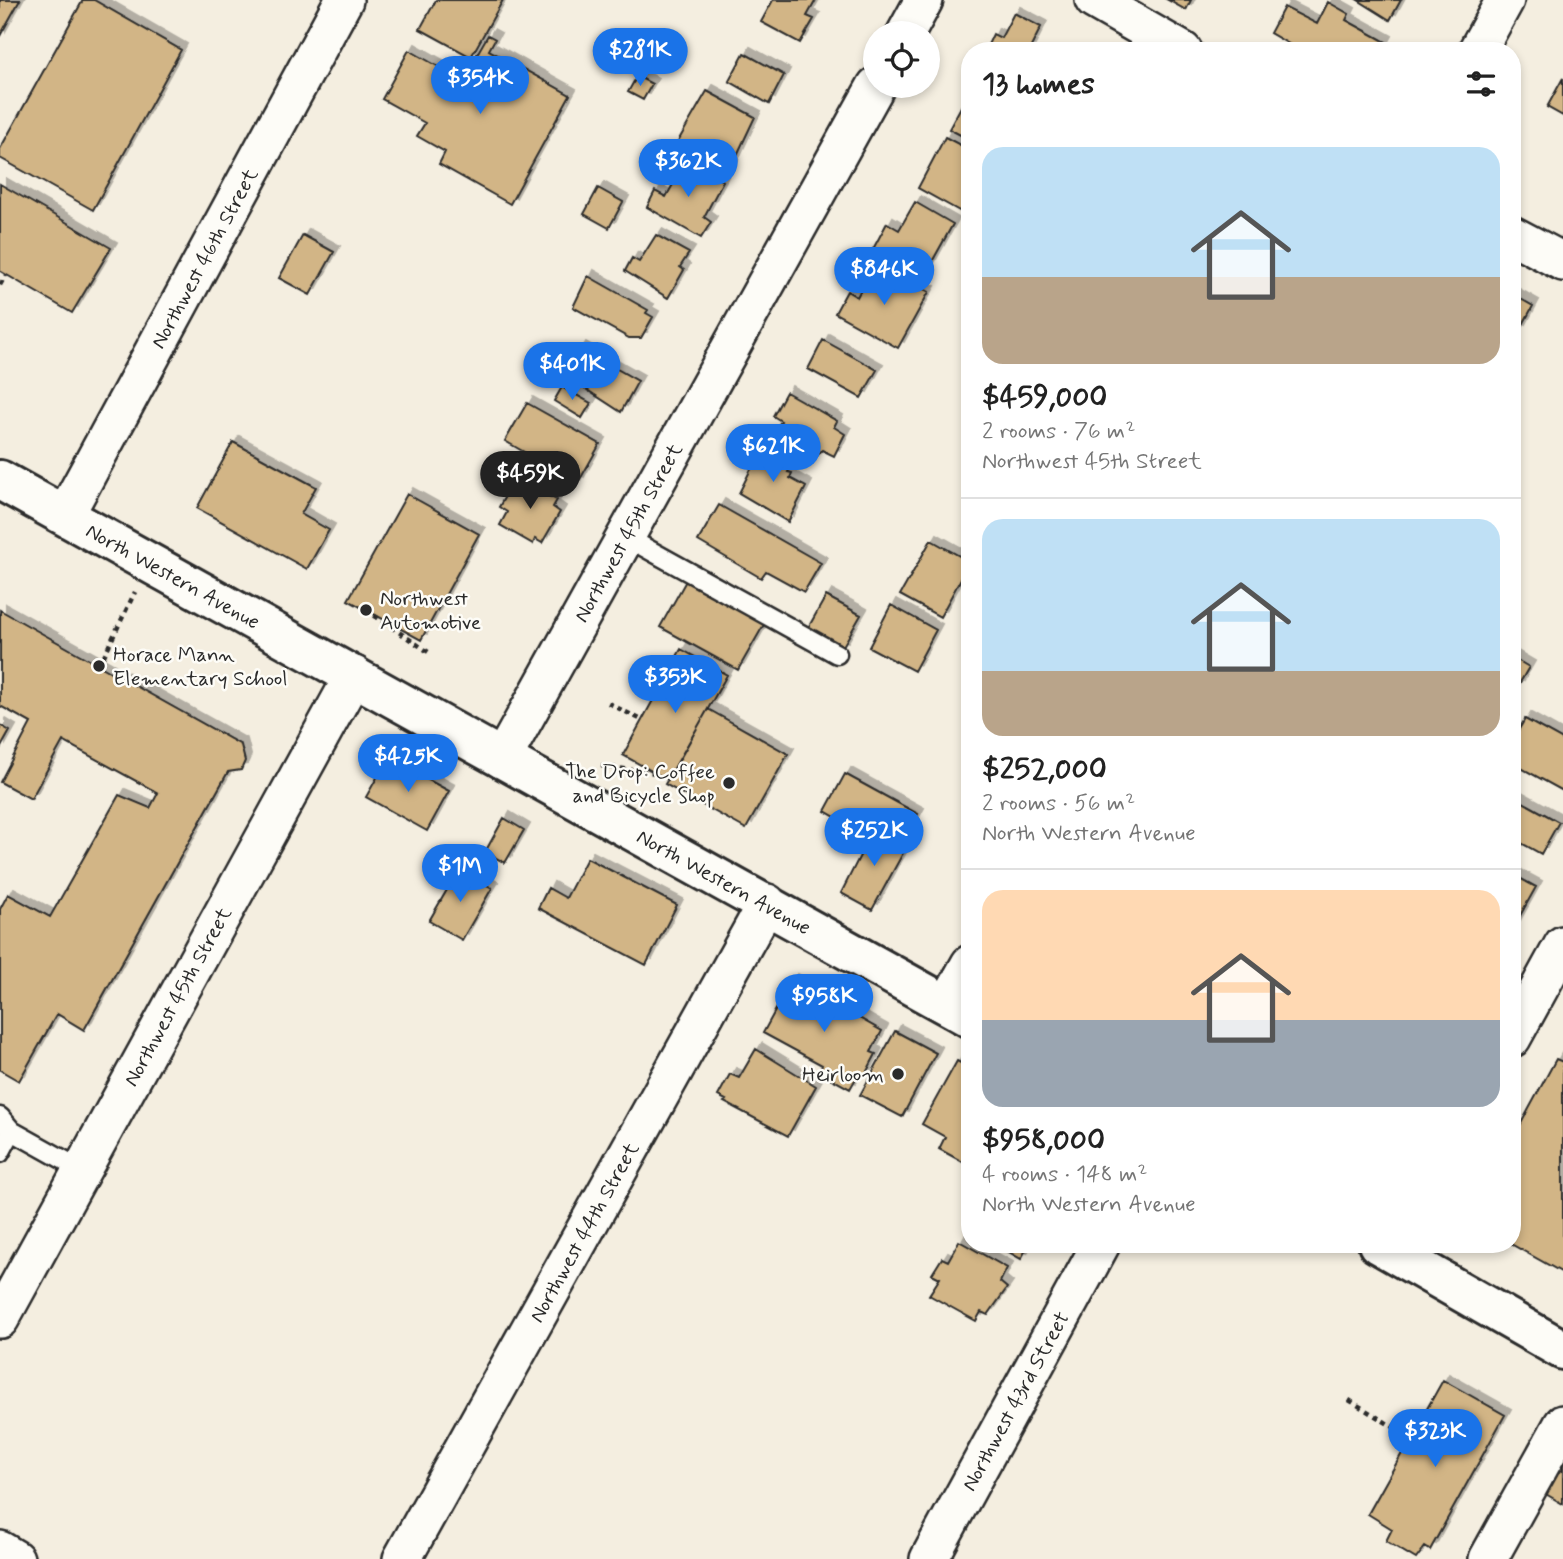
<!DOCTYPE html>
<html lang="en">
<head>
<meta charset="utf-8">
<style>
  :root { --surface:#fff; --page:#f6f6f6; --text:#222; --muted:#767676; --line:#e0e0e0; --accent:#1a73e8 }
  body { margin:0; font-family:Mynerve,sans-serif; background:var(--page); color:var(--text); height:100vh; display:flex; flex-direction:column; font-size:26px; white-space:nowrap }
  * { box-sizing:border-box; margin:0 }
  p { font-size:23px; color:var(--muted) }
  .icon { flex:none; width:38px; height:38px; fill:none; stroke:currentColor; stroke-width:2; stroke-linecap:round; stroke-linejoin:round }
  .map { position:relative; flex:1; overflow:hidden }
  .sheet { position:absolute; left:961px; top:42px; width:560px; height:1211px; display:flex; flex-direction:column; background:var(--surface); border-radius:28px; box-shadow:0 4px 10px #0003 }
  .sheet>* { flex:none }
  .fabs { position:absolute; left:863px; top:21px; display:grid; gap:14px }
  .fabs a { display:grid; place-items:center; width:77px; height:77px; border-radius:50%; background:var(--surface); box-shadow:0 4px 10px #0003; font-size:35px }
  .price { position:absolute; translate:-50% -60px; padding:0 16px; border-radius:24px; background:var(--accent); color:#fff; font-size:23px; line-height:46px; filter:drop-shadow(0 2px 4px #0008) }
  .price::after { content:''; position:absolute; left:50%; top:42px; width:21px; height:16px; margin-left:-10px; background:inherit; clip-path:polygon(0 0,100% 0,50% 100%) }
  .price.active { background:#222; color:#fff }
  ul { padding:0; list-style:none }
  li { display:grid; align-content:center; gap:14px; height:371px; padding:0 21px }
  li+li { border-top:2px solid var(--line) }
  li span { display:grid; place-items:center; height:217px; border-radius:21px; color:#555 }
  li>.icon { margin-inline-start:auto }
  span .icon { width:126px; height:126px; fill:#fffc; stroke-width:1 }
  li b { font-size:30px }
  h2 { display:flex; justify-content:space-between; align-items:center; height:84px; padding:0 21px; font-size:30px }
  .map>svg:first-child { display:block }
  .building { fill:#d2b586; stroke:#2b2b2b; stroke-width:2; filter:url(#shadow) }
  .lines { fill:none; stroke-linecap:round; stroke-linejoin:round }
  .service-casing { stroke:#2b2b2b; stroke-width:23 }
  .minor-casing { stroke:#2b2b2b; stroke-width:42 }
  .tertiary-casing { stroke:#2b2b2b; stroke-width:44 }
  .path { stroke:#2b2b2b; stroke-width:4.5; stroke-dasharray:5 5; stroke-linecap:butt }
  .service { stroke:#fdfcf7; stroke-width:18 }
  .minor { stroke:#fdfcf7; stroke-width:37 }
  .tertiary { stroke:#fdfcf7; stroke-width:38 }
  .poi-dot { fill:#2b2b2b; stroke:#fdfcf7; stroke-width:2.5 }
  .labels { text-anchor:middle; stroke-width:5; stroke-linejoin:round; paint-order:stroke }
  .street-label { font-size:21px; fill:#2b2b2b; stroke:#fdfcf7 }
  .poi-label { font-size:21px; fill:#2b2b2b; stroke:#fdfcf7; text-anchor:start }
</style>
</head>
<body>
<div class="map">
<svg width="1563" height="1559" viewBox="0 0 1563 1559">
  <defs>
    <filter id="shadow"><feDropShadow dx="6" dy="-6" stdDeviation="0" flood-color="#0004"/></filter>
  </defs>
  <rect width="100%" height="100%" fill="#f4eee0"/>
  <filter id="ink" filterUnits="userSpaceOnUse"><feTurbulence type="fractalNoise" baseFrequency=".0143" numOctaves="2"/><feDisplacementMap in="SourceGraphic" scale="14" xChannelSelector="R" yChannelSelector="G"/><feConvolveMatrix kernelMatrix="1 2 1 2 8 2 1 2 1" color-interpolation-filters="sRGB"/></filter>
  <g filter="url(#ink)">
    <path class="building" d="M 0,0 L 20,0 L 0,36 Z
      M 83,0 L 94,0 L 181,50 L 93,210 L 0,158 L 0,149 Z
      M 436,0 L 503,0 L 471,57 L 420,29 Z
      M 773,0 L 816,0 L 807,16 L 814,19 L 800,43 L 761,22 Z
      M 1168,0 L 1191,0 L 1186,10 Z
      M 1358,0 L 1401,0 L 1390,20 Z
      M 1328,2 L 1349,14 L 1346,20 L 1386,42 L 1381,51 L 1301,51 L 1270,33 L 1284,7 L 1317,24 Z
      M 1014,13 L 1041,27 L 1029,51 L 985,51 L 993,34 L 1001,38 Z
      M 488,35 L 495,39 L 489,50 L 570,95 L 510,204 L 439,164 L 445,152 L 417,136 L 425,123 L 382,99 L 409,50 L 462,80 Z
      M 744,53 L 784,75 L 769,104 L 729,81 Z
      M 637,76 L 652,84 L 643,100 L 628,92 Z
      M 1563,78 L 1563,116 L 1547,107 Z
      M 970,90 L 970,140 L 949,129 Z
      M 707,91 L 755,117 L 730,170 L 678,141 Z
      M 945,137 L 970,150 L 970,202 L 963,213 L 918,188 Z
      M 686,161 L 723,181 L 704,217 L 711,222 L 701,238 L 647,207 L 655,191 L 666,197 Z
      M 0,184 L 111,248 L 72,313 L 0,271 Z
      M 598,188 L 623,202 L 609,228 L 584,214 Z
      M 915,202 L 953,224 L 923,278 L 873,249 L 887,223 L 899,230 Z
      M 303,235 L 334,252 L 310,295 L 279,278 Z
      M 656,235 L 689,253 L 680,267 L 684,270 L 668,298 L 625,271 L 632,258 L 639,262 Z
      M 884,267 L 929,292 L 898,348 L 835,313 L 847,291 L 857,297 L 867,278 L 875,282 Z
      M 588,276 L 648,310 L 646,313 L 653,317 L 641,338 L 629,338 L 573,307 Z
      M 1512,294 L 1533,306 L 1520,330 L 1512,325 Z
      M 823,340 L 877,370 L 861,398 L 808,369 Z
      M 580,348 L 638,381 L 621,412 L 575,382 L 578,375 L 568,369 Z
      M 562,387 L 591,403 L 582,418 L 554,401 Z
      M 786,392 L 837,421 L 834,427 L 845,434 L 834,456 L 822,450 L 818,455 L 776,429 L 781,421 L 773,416 Z
      M 527,403 L 600,444 L 578,483 L 505,441 Z
      M 233,442 L 316,487 L 301,514 L 329,530 L 307,569 L 197,508 Z
      M 763,445 L 794,460 L 788,472 L 792,473 L 790,478 L 806,487 L 788,522 L 739,493 Z
      M 527,477 L 552,491 L 549,496 L 557,500 L 553,507 L 560,512 L 542,543 L 535,539 L 533,544 L 500,525 L 507,512 L 499,507 L 510,487 L 519,492 Z
      M 407,494 L 479,534 L 421,640 L 348,600 Z
      M 719,505 L 821,563 L 804,592 L 766,571 L 761,578 L 698,541 Z
      M 931,540 L 970,562 L 940,617 L 900,595 Z
      M 688,577 L 766,621 L 738,670 L 660,627 Z
      M 826,596 L 861,615 L 842,648 L 808,628 Z
      M 891,605 L 936,630 L 914,671 L 869,647 Z
      M 0,610 L 241,745 L 245,761 L 241,770 L 228,772 L 84,1030 L 57,1014 L 19,1081 L 0,1070 L 0,909 L 8,894 L 50,917 L 119,795 L 150,808 L 158,793 L 63,741 L 31,799 L 0,782 L 31,723 L 0,706 Z
      M 681,649 L 727,675 L 668,780 L 623,755 Z
      M 1512,657 L 1529,667 L 1518,686 L 1512,682 Z
      M 708,709 L 788,754 L 746,829 L 665,784 Z
      M 1525,719 L 1563,740 L 1563,791 L 1512,763 L 1512,741 Z
      M 0,725 L 10,731 L 0,749 Z
      M 388,758 L 449,791 L 427,831 L 366,797 Z
      M 845,774 L 918,814 L 903,841 L 875,826 L 861,832 L 825,811 Z
      M 1512,796 L 1559,822 L 1541,854 L 1512,838 Z
      M 504,818 L 524,830 L 505,863 L 485,852 Z
      M 875,826 L 908,844 L 872,910 L 841,893 Z
      M 587,858 L 677,905 L 646,965 L 538,908 L 548,888 L 566,898 Z
      M 459,869 L 492,888 L 462,940 L 429,921 Z
      M 1512,874 L 1536,887 L 1512,930 Z
      M 792,980 L 882,1031 L 871,1052 L 876,1054 L 865,1075 L 859,1073 L 850,1089 L 819,1072 L 822,1065 L 763,1033 Z
      M 895,1031 L 936,1053 L 902,1117 L 860,1095 Z
      M 756,1049 L 816,1086 L 788,1136 L 724,1102 L 726,1100 L 718,1096 L 730,1074 L 739,1078 Z
      M 1556,1059 L 1563,1062 L 1563,1273 L 1511,1244 L 1512,1140 Z
      M 957,1061 L 970,1068 L 970,1166 L 939,1149 L 945,1137 L 922,1124 Z
      M 959,1241 L 1007,1268 L 1000,1282 L 1007,1288 L 988,1315 L 981,1312 L 976,1321 L 929,1295 L 940,1278 L 932,1274 L 942,1258 L 948,1261 Z
      M 995,1244 L 1029,1244 L 1021,1259 Z
      M 1443,1380 L 1505,1415 L 1430,1550 L 1425,1547 L 1416,1559 L 1386,1541 L 1392,1529 L 1368,1514 Z
      M 1563,1459 L 1563,1504 L 1544,1493 Z"/>
    <g class="lines">
      <g class="service-casing">
        <path id="service" d="M 626,537 L 837,654
          M 0,1117 L 12,1131 L 82,1170
          M 0,1153 L 12,1131"/>
      </g>
      <g class="minor-casing">
        <g id="minor">
          <path d="M 1094,0 L 1183,51"/>
          <path d="M 906,33 L 924,0"/>
          <path d="M 1477,51 L 1505,0"/>
          <path d="M 1512,235 L 1563,262"/>
          <path id="s1" d="M 65,515 L 344,0"/>
          <path id="s2" d="M 502,759 L 876,86"/>
          <path d="M 947,1005 L 970,964"/>
          <path d="M 1512,1038 L 1563,945"/>
          <path id="s3" d="M 0,1319 L 354,675"/>
          <path d="M 0,1550 L 15,1559"/>
          <path id="s4" d="M 402,1559 L 767,903"/>
          <path id="s5" d="M 929,1559 L 1101,1244"/>
          <path d="M 1488,1559 L 1563,1424"/>
        </g>
      </g>
      <g class="tertiary-casing">
        <g id="tertiary">
          <path id="s6" d="M 0,480 L 970,1018"/>
          <path d="M 1378,1244 L 1563,1350"/>
        </g>
      </g>
      <path class="path" d="M 0,285 L 6,275
        M 366,610 L 430,653
        M 99,666 L 135,592
        M 608,703 L 642,720
        M 601,766 L 656,773
        M 880,852 L 888,833
        M 1349,1400 L 1410,1437"/>
      <use href="#service" class="service"/>
      <use href="#minor" class="minor"/>
      <use href="#tertiary" class="tertiary"/>
    </g>
  </g>
  <g class="poi-dot">
    <circle cx="366" cy="610" r="7"/>
    <circle cx="99" cy="666" r="7"/>
    <circle cx="729" cy="783" r="7"/>
    <circle cx="898" cy="1074" r="7"/>
  </g>
  <g class="labels">
    <g class="street-label">
      <text dy="7" stroke="none"><textPath href="#s1" startOffset="292">Northwest 46th Street</textPath></text>
      <text dy="7" stroke="none"><textPath href="#s2" startOffset="259">Northwest 45th Street</textPath></text>
      <text dy="7" stroke="none"><textPath href="#s6" startOffset="198">North Western Avenue</textPath></text>
      <text dy="7" stroke="none"><textPath href="#s6" startOffset="828">North Western Avenue</textPath></text>
      <text dy="7" stroke="none"><textPath href="#s3" startOffset="368">Northwest 45th Street</textPath></text>
      <text dy="7" stroke="none"><textPath href="#s4" startOffset="374">Northwest 44th Street</textPath></text>
      <text dy="7" stroke="none"><textPath href="#s5" startOffset="180">Northwest 43rd Street</textPath></text>
    </g>
    <g class="poi-label">
      <text x="380" y="605">Northwest<tspan x="380" dy="24">Automotive</tspan></text>
      <text x="113" y="661">Horace Mann<tspan x="113" dy="24">Elementary School</tspan></text>
      <text x="715" y="778" text-anchor="end">The Drop: Coffee<tspan x="715" dy="24">and Bicycle Shop</tspan></text>
      <text x="884" y="1081" text-anchor="end">Heirloom</text>
    </g>
  </g>
</svg>
<div class="fabs">
<a><svg class="icon" aria-label="locate" viewBox="0 0 24 24"><circle cx="12" cy="12" r="6"/><path d="M12 2v4M12 18v4M2 12h4M18 12h4"/></svg></a>
</div>
<b class="price" style="left:640px;top:88px">$281K</b>
<b class="price" style="left:480px;top:116px">$354K</b>
<b class="price" style="left:688px;top:199px">$362K</b>
<b class="price" style="left:884px;top:307px">$846K</b>
<b class="price" style="left:572px;top:402px">$401K</b>
<b class="price" style="left:773px;top:484px">$621K</b>
<b class="price active" style="left:530px;top:511px">$459K</b>
<b class="price" style="left:675px;top:715px">$353K</b>
<b class="price" style="left:408px;top:794px">$425K</b>
<b class="price" style="left:874px;top:868px">$252K</b>
<b class="price" style="left:460px;top:904px">$1M</b>
<b class="price" style="left:824px;top:1034px">$958K</b>
<b class="price" style="left:1435px;top:1469px">$323K</b>
<section class="sheet">
<h2>13 homes<svg class="icon" aria-label="filters" viewBox="0 0 24 24"><path d="M4 7h16M4 17h16"/><circle cx="9" cy="7" r="2"/><circle cx="15" cy="17" r="2"/></svg></h2>
<ul>
<li><span style="background:linear-gradient(#bfe0f5 60%,#b9a48a 0)"><svg class="icon" aria-label="home" viewBox="0 0 24 24"><path d="M3 11l9-7 9 7M6 9v11h12V9"/></svg></span><div><b>$459,000</b><p>2 rooms · 76 m²</p><p>Northwest 45th Street</p></div></li>
<li><span style="background:linear-gradient(#bfe0f5 70%,#b9a48a 0)"><svg class="icon" aria-label="home" viewBox="0 0 24 24"><path d="M3 11l9-7 9 7M6 9v11h12V9"/></svg></span><div><b>$252,000</b><p>2 rooms · 56 m²</p><p>North Western Avenue</p></div></li>
<li><span style="background:linear-gradient(#ffd9b3 60%,#9aa5b1 0)"><svg class="icon" aria-label="home" viewBox="0 0 24 24"><path d="M3 11l9-7 9 7M6 9v11h12V9"/></svg></span><div><b>$958,000</b><p>4 rooms · 148 m²</p><p>North Western Avenue</p></div></li>
</ul>
</section>
</div>
</body>
</html>
